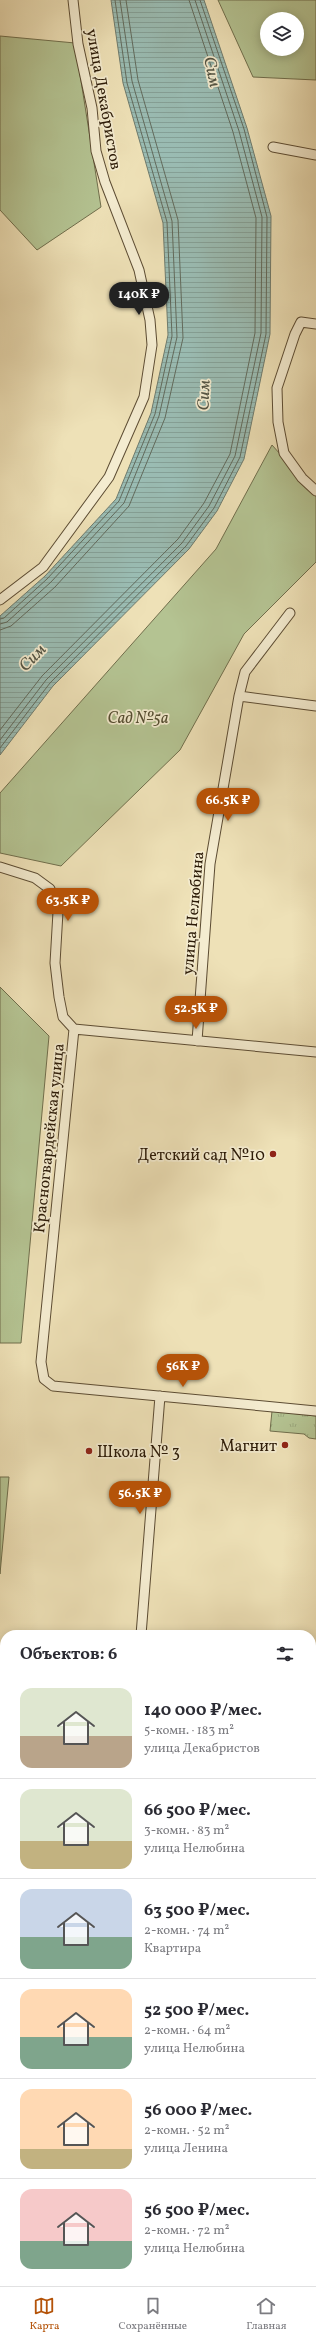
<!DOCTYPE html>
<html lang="ru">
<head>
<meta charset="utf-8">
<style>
  :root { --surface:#fff; --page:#f7f7f7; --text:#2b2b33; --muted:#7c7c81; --line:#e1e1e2; --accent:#b45309 }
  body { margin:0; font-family:Vollkorn,serif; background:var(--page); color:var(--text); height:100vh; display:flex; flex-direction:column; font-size:15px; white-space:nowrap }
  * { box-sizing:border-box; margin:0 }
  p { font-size:13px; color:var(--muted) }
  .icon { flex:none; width:22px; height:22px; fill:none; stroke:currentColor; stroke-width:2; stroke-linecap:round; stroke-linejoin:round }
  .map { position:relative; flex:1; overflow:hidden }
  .sheet { position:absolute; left:0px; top:1630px; width:316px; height:656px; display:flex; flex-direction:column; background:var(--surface); border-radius:16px 16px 0 0; box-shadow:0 2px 10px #0003 }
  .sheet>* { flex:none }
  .tools { position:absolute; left:260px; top:12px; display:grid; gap:8px }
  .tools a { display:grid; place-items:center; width:44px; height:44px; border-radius:50%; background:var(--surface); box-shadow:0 2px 10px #0003; font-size:20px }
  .price { position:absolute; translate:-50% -34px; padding:0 9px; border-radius:14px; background:var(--accent); color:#fff; font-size:13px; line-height:26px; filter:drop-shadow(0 1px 2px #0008) }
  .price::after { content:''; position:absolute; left:50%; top:24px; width:12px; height:9px; margin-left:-6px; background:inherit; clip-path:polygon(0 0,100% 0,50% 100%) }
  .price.current { background:#222; color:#fff }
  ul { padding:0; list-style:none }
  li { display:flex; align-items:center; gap:12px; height:100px; padding:0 20px }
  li+li { border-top:1px solid var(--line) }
  li span { display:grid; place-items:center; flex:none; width:112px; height:80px; border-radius:12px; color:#555 }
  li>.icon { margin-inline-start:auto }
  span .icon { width:48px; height:48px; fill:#fffc; stroke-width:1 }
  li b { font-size:17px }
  h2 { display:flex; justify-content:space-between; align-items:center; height:48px; padding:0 20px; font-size:17px }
  .menu { display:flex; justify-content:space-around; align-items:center; height:56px; border-top:1px solid var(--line); background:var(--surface); font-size:11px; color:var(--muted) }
  .menu a { display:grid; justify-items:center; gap:2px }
  .menu .current { color:var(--accent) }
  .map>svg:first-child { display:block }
  .park { fill:url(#park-tufts); stroke:#706e4c }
  .garden { fill:#b4c392; stroke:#706e4c; fill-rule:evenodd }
  .water { fill:url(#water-rules); stroke:#6e7b6e }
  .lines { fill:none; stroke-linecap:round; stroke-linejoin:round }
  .shore { stroke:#626b5d; stroke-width:1 }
  .street-casing { stroke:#5c4c33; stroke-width:11 }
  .secondary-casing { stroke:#2b1a07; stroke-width:15 }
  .street { stroke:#f4ecd0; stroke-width:9 }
  .secondary { stroke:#f4ecd0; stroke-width:13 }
  .poi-dot { fill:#8f2418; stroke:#f4ecd0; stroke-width:1.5 }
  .labels { text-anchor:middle; stroke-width:3.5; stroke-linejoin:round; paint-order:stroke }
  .street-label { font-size:16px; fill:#2b1a07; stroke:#f4ecd0 }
  .park-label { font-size:16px; font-style:italic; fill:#544d31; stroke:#f4ecd0 }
  .poi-label { font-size:16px; fill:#2b1a07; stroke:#f4ecd0; text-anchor:end }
  .water-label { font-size:17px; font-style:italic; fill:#525343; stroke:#f4ecd0 }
</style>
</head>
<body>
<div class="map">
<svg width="316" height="2286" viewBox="0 0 316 2286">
  <defs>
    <pattern id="park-tufts" width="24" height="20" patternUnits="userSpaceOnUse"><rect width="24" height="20" fill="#b4c392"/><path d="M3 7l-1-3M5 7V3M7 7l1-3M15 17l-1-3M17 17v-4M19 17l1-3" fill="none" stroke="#9ba77c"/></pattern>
    <pattern id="water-rules" width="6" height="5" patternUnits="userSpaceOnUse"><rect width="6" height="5" fill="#9abcb3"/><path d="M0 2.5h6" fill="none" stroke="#85a198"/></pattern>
  </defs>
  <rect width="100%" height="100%" fill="#eee1b7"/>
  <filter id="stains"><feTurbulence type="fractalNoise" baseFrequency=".005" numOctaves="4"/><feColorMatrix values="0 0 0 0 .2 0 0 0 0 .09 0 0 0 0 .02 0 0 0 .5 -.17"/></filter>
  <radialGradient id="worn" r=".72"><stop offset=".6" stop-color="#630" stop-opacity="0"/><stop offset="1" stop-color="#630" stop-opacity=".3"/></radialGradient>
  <path class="park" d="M 272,1411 L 316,1416 L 316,1439 L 309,1438 L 304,1434 L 270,1431 Z"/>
  <path class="garden" d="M 218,0 L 316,0 L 316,80 L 253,77 ZM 267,19 L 297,19 L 297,49 L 267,49 Z
    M 0,36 L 75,43 L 101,207 L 37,250 L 0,210 Z
    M 272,445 L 316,494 L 316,562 L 244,634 L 180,750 L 61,866 L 0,853 L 0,793 L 216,549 Z
    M 0,987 L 49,1036 L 21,1343 L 0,1343 Z
    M 0,1477 L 9,1477 L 0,1574 Z"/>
  <path class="water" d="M 111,0 L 204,0 L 247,128 L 271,216 L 270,334 L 244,459 L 217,511 L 189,549 L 53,686 L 0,755 L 0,616 L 45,576 L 116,499 L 151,413 L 168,335 L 163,223 L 123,83 Z
    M 0,1916 L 5,1920 L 5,2038 L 0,2032 Z
    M 129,2281 L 217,2281 L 219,2286 L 130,2286 Z"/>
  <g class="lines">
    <path class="shore" d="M 0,619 L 4,618 L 47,579 L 119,501 L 155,414 L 172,336 L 167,222 L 127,83 L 115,0
      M 0,624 L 7,622 L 51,582 L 124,503 L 159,416 L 177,337 L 172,221 L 132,81 L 120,0
      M 0,630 L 11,626 L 55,587 L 129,506 L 165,418 L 183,338 L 178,220 L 138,80 L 126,0
      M 0,730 L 42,676 L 178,539 L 204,503 L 230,454 L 255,333 L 256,218 L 233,132 L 189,0
      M 0,740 L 46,680 L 182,543 L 209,506 L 235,456 L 261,333 L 262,217 L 239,131 L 195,0
      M 0,748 L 50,683 L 186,546 L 214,508 L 240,457 L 266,334 L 267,217 L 244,129 L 200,0"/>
    <g class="street-casing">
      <path id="street" d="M 273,147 L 316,155
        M 316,324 L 301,322 L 295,334 L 277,388 L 278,422 L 284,453 L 302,478 L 316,491
        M 0,600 L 43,567 L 109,477 L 144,397 L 152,345 L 150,320 L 139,270 L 105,182 L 96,151 L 92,108 L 78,44 L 73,0
        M 239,696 L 316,706
        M 0,867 L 35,878 L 50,889 L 58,912 L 55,963 L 59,997 L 63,1017 L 74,1029 L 41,1362 L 44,1379 L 53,1386 L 316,1411
        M 74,1029 L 316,1052
        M 197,1041 L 210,864 L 239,696 L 245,672 L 290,613
        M 141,1635 L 160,1396
        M 311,1770 L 316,1770
        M 254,2281 L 255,2286"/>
    </g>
    <g class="secondary-casing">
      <path id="secondary" d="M 0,2111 L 5,2112
        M 98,2281 L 101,2286"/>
    </g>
    <use href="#street" class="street"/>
    <use href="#secondary" class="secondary"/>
  </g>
  <g class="poi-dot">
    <circle cx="273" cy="1154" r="4"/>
    <circle cx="285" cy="1445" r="4"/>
    <circle cx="89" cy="1451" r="4"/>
  </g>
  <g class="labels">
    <g class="street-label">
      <text transform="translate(105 99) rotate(80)" y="6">улица Декабристов</text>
      <text transform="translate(192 913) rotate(-85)" y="6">улица Нелюбина</text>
      <text transform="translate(48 1138) rotate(-84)" y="6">Красногвардейская улица</text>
    </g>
    <g class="park-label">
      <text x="138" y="723">Сад №5а</text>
    </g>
    <g class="poi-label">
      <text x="265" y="1160">Детский сад №10</text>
      <text x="277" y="1451">Магнит</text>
      <text x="97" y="1457" text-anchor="start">Школа № 3</text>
    </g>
    <g class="water-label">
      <text transform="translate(213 72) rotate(78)" y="6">Сим</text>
      <text transform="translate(203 395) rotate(-88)" y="6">Сим</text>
      <text transform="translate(32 657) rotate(-46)" y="6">Сим</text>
    </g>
  </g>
  <rect width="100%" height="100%" filter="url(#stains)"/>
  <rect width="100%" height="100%" fill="url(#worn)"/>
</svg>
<div class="tools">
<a><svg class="icon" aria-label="layers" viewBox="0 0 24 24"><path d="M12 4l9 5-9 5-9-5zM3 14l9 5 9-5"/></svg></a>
</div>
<b class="price current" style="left:139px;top:316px">140K ₽</b>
<b class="price" style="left:228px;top:822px">66.5K ₽</b>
<b class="price" style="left:68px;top:922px">63.5K ₽</b>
<b class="price" style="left:196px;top:1030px">52.5K ₽</b>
<b class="price" style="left:183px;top:1388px">56K ₽</b>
<b class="price" style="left:140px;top:1515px">56.5K ₽</b>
<section class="sheet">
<h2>Объектов: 6<svg class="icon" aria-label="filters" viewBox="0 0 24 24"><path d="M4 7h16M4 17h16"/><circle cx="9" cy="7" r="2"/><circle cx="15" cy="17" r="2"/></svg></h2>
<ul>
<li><span style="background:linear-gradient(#dfe7d0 60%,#b9a48a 0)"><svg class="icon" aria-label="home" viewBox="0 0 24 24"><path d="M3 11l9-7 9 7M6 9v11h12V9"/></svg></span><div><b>140 000 ₽/мес.</b><p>5-комн. · 183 m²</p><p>улица Декабристов</p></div></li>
<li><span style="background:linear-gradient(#dfe7d0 65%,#c2b280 0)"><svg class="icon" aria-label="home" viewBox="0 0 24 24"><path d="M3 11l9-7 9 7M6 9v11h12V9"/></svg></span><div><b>66 500 ₽/мес.</b><p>3-комн. · 83 m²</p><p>улица Нелюбина</p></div></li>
<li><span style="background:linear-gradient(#c9d6e8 60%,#7fa58c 0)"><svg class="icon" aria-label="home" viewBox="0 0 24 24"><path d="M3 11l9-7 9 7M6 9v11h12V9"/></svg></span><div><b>63 500 ₽/мес.</b><p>2-комн. · 74 m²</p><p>Квартира</p></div></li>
<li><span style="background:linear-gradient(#ffd9b3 60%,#7fa58c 0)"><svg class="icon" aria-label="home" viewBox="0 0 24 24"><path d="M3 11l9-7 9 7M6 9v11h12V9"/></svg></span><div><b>52 500 ₽/мес.</b><p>2-комн. · 64 m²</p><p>улица Нелюбина</p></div></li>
<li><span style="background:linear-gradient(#ffd9b3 75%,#c2b280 0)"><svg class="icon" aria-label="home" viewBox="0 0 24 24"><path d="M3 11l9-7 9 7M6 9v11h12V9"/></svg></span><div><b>56 000 ₽/мес.</b><p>2-комн. · 52 m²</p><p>улица Ленина</p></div></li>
<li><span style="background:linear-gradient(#f6c9c9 65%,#7fa58c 0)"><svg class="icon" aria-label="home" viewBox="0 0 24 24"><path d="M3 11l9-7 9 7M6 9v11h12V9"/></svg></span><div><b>56 500 ₽/мес.</b><p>2-комн. · 72 m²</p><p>улица Нелюбина</p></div></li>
</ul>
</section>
</div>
<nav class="menu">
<a class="current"><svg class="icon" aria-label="map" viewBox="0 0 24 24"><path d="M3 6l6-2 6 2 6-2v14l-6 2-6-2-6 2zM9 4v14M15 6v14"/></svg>Карта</a>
<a><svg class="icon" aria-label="saved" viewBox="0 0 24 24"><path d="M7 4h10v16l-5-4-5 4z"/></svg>Сохранённые</a>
<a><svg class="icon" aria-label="home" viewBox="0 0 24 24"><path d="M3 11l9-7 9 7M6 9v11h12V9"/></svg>Главная</a>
</nav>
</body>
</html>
